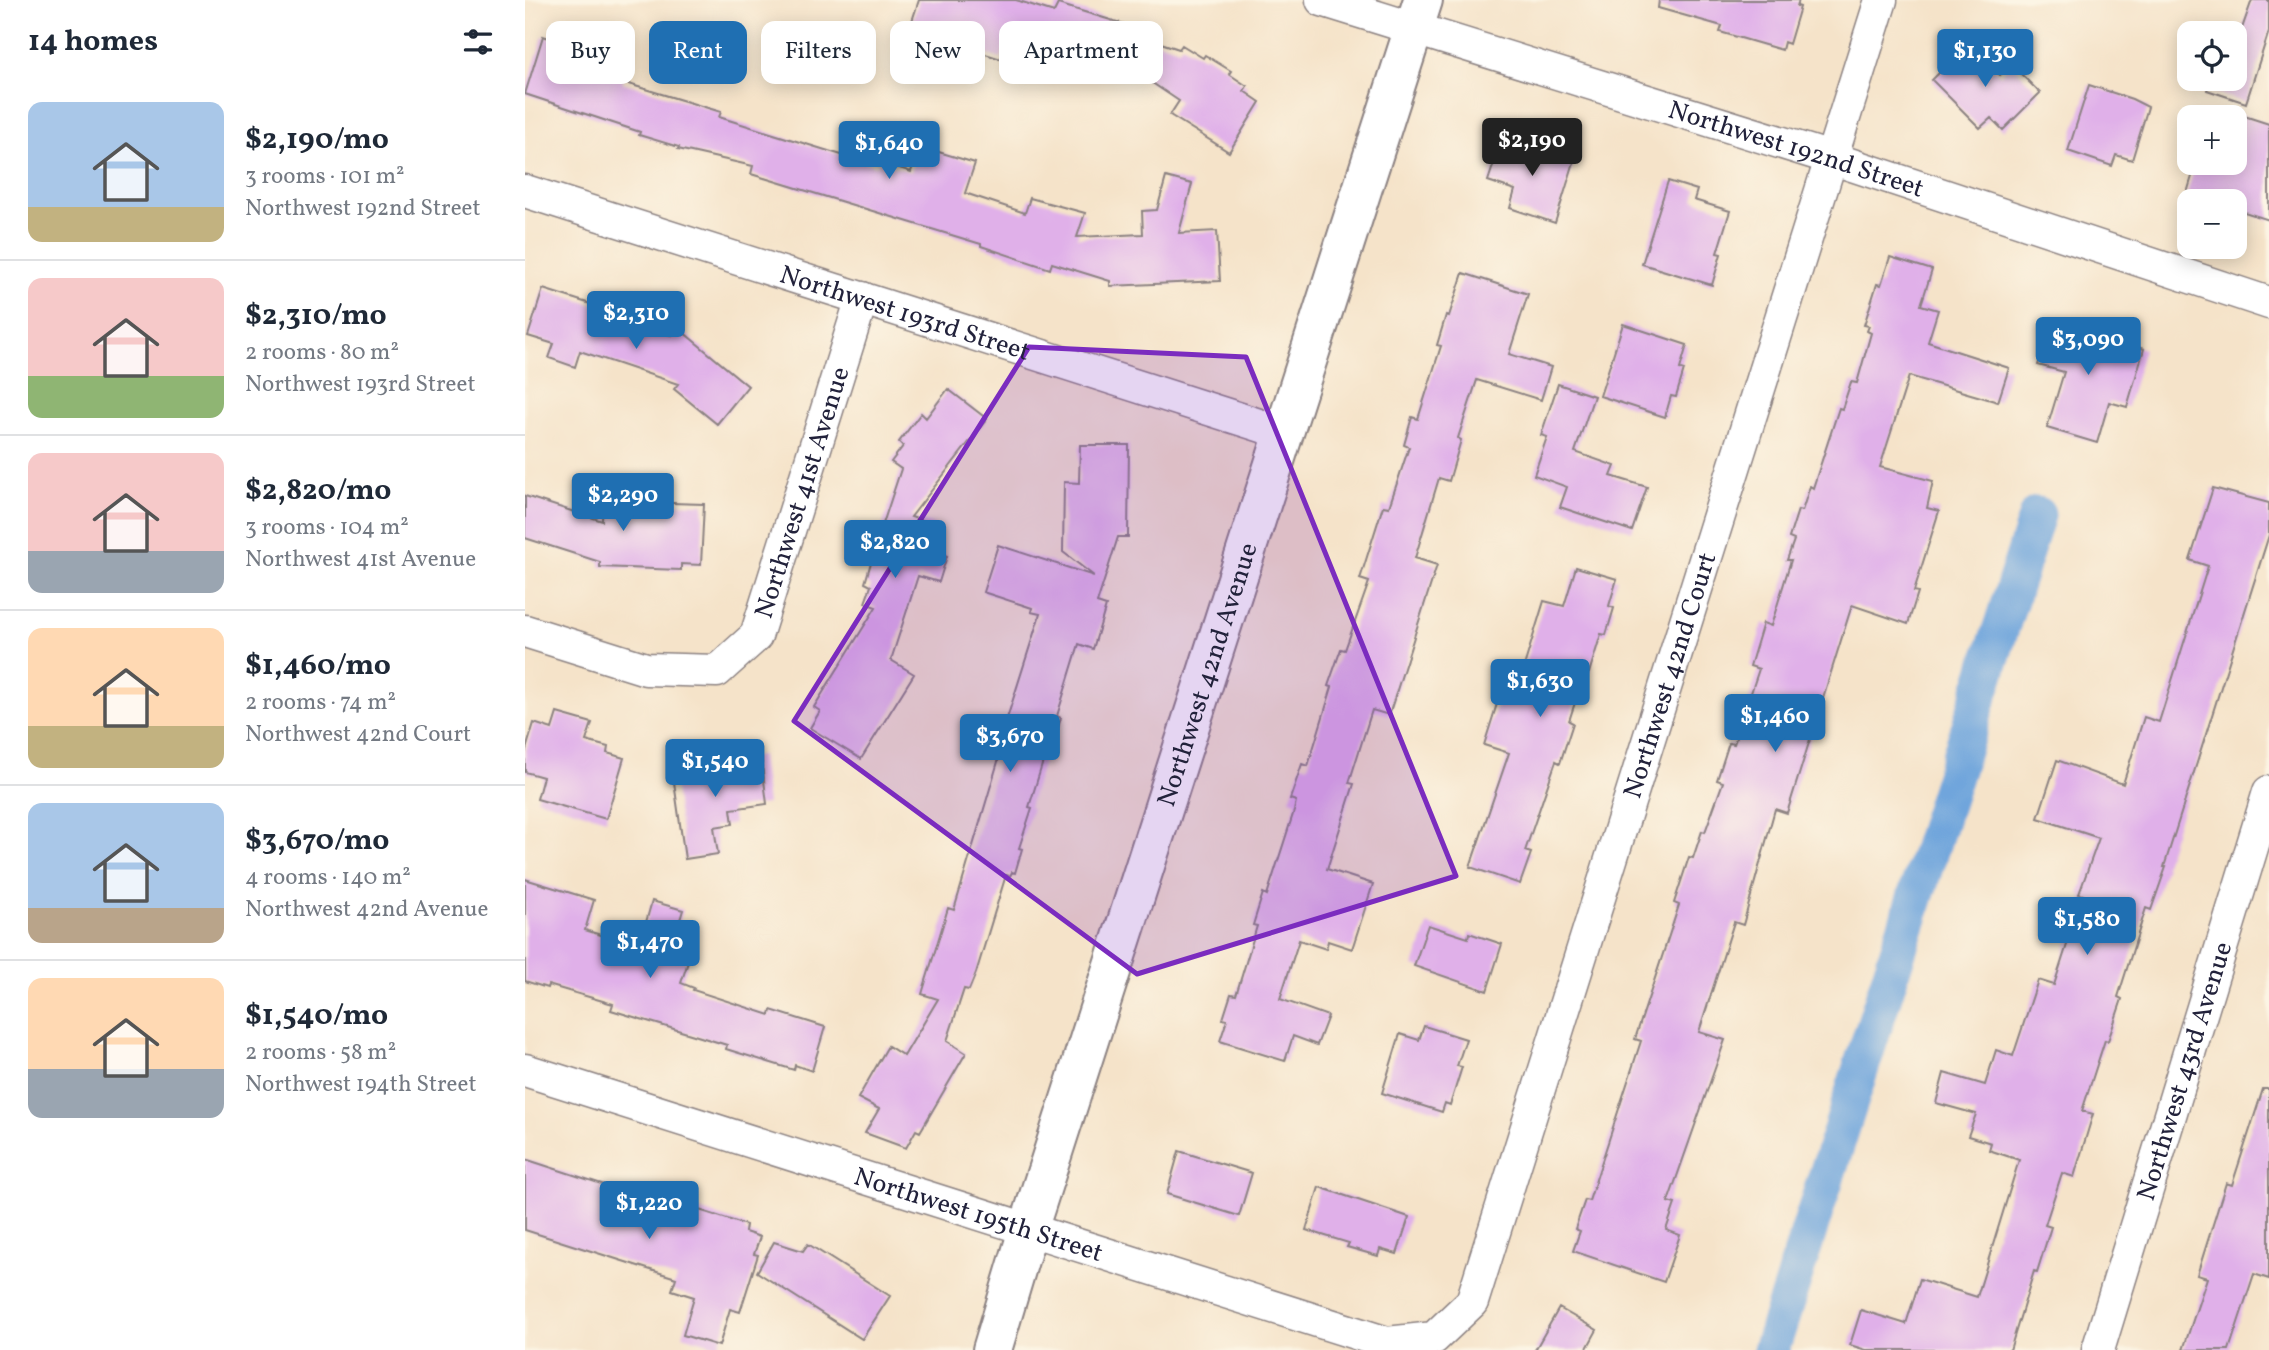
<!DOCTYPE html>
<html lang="en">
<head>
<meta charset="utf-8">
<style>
  :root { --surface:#fff; --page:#f6f6f7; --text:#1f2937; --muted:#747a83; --line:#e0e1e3; --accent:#1f6fb2 }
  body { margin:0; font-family:Vollkorn,serif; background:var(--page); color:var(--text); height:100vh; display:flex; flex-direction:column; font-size:26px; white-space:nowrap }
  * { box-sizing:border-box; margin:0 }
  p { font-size:23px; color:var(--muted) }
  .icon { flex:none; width:38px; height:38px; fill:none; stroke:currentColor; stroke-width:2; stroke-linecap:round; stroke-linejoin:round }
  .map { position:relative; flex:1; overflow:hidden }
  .panel { display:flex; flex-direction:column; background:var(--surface); width:525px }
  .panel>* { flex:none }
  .guide { position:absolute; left:21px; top:21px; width:665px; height:63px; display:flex; gap:14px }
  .tools { position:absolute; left:1652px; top:21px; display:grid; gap:14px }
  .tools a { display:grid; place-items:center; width:70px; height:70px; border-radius:14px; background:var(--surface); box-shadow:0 4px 18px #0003; font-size:35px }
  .price { position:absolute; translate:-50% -60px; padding:0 16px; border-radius:7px; background:var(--accent); color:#fff; font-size:23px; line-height:46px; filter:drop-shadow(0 2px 4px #0008) }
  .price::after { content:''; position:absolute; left:50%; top:42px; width:21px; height:16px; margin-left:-10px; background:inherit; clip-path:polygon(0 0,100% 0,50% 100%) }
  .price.on { background:#222; color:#fff }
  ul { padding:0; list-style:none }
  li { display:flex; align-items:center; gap:21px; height:175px; padding:0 28px }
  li+li { border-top:2px solid var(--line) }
  li span { display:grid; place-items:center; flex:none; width:196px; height:140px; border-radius:14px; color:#555 }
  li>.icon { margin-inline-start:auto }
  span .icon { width:84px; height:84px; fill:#fffc; stroke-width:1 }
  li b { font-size:30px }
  h2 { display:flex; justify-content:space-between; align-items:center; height:84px; padding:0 28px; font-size:30px }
  .pill { padding:0 24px; border-radius:14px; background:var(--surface); box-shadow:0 4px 18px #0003; font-size:24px; line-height:63px }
  .pill.on { background:var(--accent); color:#fff }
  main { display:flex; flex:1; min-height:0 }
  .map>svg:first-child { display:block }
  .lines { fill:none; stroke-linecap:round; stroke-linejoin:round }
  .canal { stroke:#6fa5dc; stroke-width:37 }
  .building { fill:#e0b0e9 }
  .street-casing { stroke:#8c8282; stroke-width:35 }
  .secondary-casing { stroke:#8c8282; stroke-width:42 }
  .street { stroke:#fff; stroke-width:32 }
  .secondary { stroke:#fff; stroke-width:38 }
  .marked { fill:#7b2cbf; fill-opacity:0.2; stroke:#7b2cbf; stroke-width:5; stroke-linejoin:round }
  .labels { text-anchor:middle; stroke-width:5; stroke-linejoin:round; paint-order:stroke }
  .street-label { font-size:26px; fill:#22223b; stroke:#fcf5e5 }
</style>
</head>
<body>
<main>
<section class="panel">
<h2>14 homes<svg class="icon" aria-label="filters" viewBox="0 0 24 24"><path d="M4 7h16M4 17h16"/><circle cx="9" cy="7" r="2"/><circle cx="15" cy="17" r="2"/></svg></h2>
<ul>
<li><span style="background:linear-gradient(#a9c7e8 75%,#c2b280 0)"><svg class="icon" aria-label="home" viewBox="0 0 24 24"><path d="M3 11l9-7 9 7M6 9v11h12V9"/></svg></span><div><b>$2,190/mo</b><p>3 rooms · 101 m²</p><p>Northwest 192nd Street</p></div></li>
<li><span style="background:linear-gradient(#f6c9c9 70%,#8fb573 0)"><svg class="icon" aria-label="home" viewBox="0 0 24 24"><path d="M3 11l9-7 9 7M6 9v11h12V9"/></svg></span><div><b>$2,310/mo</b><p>2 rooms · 80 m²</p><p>Northwest 193rd Street</p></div></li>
<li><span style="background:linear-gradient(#f6c9c9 70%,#9aa5b1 0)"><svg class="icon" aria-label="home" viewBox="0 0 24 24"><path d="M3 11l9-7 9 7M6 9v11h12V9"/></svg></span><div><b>$2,820/mo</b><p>3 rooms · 104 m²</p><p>Northwest 41st Avenue</p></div></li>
<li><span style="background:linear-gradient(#ffd9b3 70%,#c2b280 0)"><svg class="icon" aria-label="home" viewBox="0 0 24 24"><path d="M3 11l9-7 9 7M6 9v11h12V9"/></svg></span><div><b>$1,460/mo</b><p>2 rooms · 74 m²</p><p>Northwest 42nd Court</p></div></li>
<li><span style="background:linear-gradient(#a9c7e8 75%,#b9a48a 0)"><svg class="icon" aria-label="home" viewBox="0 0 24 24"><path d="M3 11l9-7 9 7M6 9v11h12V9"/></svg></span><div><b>$3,670/mo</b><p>4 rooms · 140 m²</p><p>Northwest 42nd Avenue</p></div></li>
<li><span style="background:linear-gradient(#ffd9b3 65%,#9aa5b1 0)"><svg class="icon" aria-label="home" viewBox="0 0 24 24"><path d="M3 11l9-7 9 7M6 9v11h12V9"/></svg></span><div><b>$1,540/mo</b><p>2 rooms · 58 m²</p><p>Northwest 194th Street</p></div></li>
</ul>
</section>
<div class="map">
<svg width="1744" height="1350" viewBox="0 0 1744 1350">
  <rect width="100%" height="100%" fill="#fcf5e5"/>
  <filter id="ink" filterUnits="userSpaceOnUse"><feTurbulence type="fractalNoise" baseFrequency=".0143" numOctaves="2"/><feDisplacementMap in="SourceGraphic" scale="14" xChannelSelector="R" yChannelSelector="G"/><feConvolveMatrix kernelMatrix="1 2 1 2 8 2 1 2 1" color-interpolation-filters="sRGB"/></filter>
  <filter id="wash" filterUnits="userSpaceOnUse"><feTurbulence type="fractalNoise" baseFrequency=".00686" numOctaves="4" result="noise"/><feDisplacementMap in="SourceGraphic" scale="28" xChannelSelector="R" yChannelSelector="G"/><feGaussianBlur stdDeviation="1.57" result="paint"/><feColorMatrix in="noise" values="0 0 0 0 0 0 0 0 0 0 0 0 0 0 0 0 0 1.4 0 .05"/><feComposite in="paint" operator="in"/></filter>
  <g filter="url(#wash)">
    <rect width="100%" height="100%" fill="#f5e3c9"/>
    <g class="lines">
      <path class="canal" d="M 1246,1350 L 1512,515"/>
    </g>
    <g id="blocks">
      <path class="building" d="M 394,0 L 491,0 L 529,12 L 533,4 L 602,25 L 600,31 L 654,49 L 657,45 L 678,58 L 680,55 L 706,71 L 704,74 L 722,86 L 719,91 L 735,102 L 704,152 L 645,115 L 654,101 L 611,72 L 610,58 L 606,69 L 590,58 L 587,68 L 482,38 L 476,59 L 384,30 Z
        M 1134,0 L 1274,0 L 1272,6 L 1275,7 L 1264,44 L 1259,42 L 1257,50 L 1195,32 L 1197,26 L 1133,8 Z
        M 1727,0 L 1744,0 L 1744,31 L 1721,103 L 1682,90 L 1685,79 L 1710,79 L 1710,33 L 1700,33 L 1701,30 L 1715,34 Z
        M 18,36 L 70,53 L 68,59 L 92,67 L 90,73 L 99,76 L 97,82 L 196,112 L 194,117 L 352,166 L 354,161 L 386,172 L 394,146 L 450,163 L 440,193 L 500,213 L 505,198 L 560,213 L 552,237 L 618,234 L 617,211 L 632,210 L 641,177 L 667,184 L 654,233 L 692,231 L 695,281 L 585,286 L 585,281 L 527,263 L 525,269 L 456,246 L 456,244 L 226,174 L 228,166 L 153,149 L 154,147 L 114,135 L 115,132 L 0,94 Z
        M 1444,43 L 1475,75 L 1486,64 L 1515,93 L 1478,130 L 1466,118 L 1455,128 L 1407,80 Z
        M 1564,85 L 1607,99 L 1623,107 L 1607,160 L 1591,155 L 1587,166 L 1543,151 Z
        M 1707,112 L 1744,124 L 1744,220 L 1710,209 L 1710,201 L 1686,201 L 1662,193 L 1671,163 L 1710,163 L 1710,117 L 1705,117 Z
        M 977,139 L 1002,147 L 1003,143 L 1031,152 L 1030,156 L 1049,162 L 1030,223 L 985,208 L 990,190 L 963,181 Z
        M 1143,181 L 1172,190 L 1169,200 L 1205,211 L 1192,253 L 1196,254 L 1187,285 L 1117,264 Z
        M 1365,257 L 1407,270 L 1396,305 L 1413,310 L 1403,342 L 1484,368 L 1473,402 L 1384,376 L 1355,467 L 1408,481 L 1402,508 L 1414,511 L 1389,591 L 1393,592 L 1383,624 L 1327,605 L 1262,813 L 1250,809 L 1218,925 L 1209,922 L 1174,1032 L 1200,1040 L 1143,1202 L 1150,1204 L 1141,1230 L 1155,1235 L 1139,1282 L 1048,1251 L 1055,1231 L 1050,1229 L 1060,1200 L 1064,1201 L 1116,1041 L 1110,1039 L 1154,905 L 1149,903 L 1164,857 L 1168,858 L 1177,831 L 1180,832 L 1198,782 L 1192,780 L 1204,743 L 1209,744 L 1234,669 L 1225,666 L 1238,623 L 1246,626 L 1266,560 L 1262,560 L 1269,540 L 1264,538 L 1273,510 L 1277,511 L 1285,486 L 1288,488 L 1314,408 L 1317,409 L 1326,382 L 1332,383 L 1346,333 L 1342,331 L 1344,326 L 1339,325 L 1352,284 L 1356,285 Z
        M 938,273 L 1003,294 L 984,354 L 1026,367 L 1016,400 L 952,380 L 933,438 L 936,440 L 924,481 L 914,478 L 890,558 L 912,565 L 864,715 L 847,710 L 824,783 L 829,784 L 802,869 L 848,884 L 827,949 L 803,941 L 801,949 L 774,940 L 755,999 L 803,1016 L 792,1045 L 768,1036 L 760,1061 L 695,1041 L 702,1020 L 698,1019 L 706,994 L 711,995 L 732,926 L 728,925 L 738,893 L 742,895 L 769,811 L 771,801 L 765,799 L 777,764 L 783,766 L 807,687 L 803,686 L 816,649 L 820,650 L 844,582 L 835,579 L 858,506 L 864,507 L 884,447 L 879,445 L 887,417 L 893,419 L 916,346 L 912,345 L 921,315 L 924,316 Z
        M 18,289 L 91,312 L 90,318 L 146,335 L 152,327 L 223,386 L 192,424 L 149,389 L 153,384 L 55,351 L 50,367 L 24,358 L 29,344 L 3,336 Z
        M 1527,320 L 1553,329 L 1555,323 L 1584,331 L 1581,338 L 1619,349 L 1602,407 L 1584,402 L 1572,443 L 1522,428 L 1539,372 L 1513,365 Z
        M 1098,324 L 1162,345 L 1155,369 L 1159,370 L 1151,397 L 1146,396 L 1140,417 L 1075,396 Z
        M 1033,384 L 1069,396 L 1050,452 L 1090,466 L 1086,476 L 1122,487 L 1107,531 L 1035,507 L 1042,487 L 1009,475 L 1022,437 L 1016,435 Z
        M 423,389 L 462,419 L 386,517 L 410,525 L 402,549 L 422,556 L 414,582 L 393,576 L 366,660 L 389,674 L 336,759 L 285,728 L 295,711 L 289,707 L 351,607 L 340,603 L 346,586 L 340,583 L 347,559 L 343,558 L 351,532 L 355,533 L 376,469 L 366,462 L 378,446 L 374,442 L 396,413 L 401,418 Z
        M 555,445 L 604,445 L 603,537 L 593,537 L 572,603 L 581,606 L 568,649 L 554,644 L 532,716 L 536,718 L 528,743 L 524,742 L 504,807 L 507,808 L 494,848 L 497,849 L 490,873 L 487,872 L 485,876 L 481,875 L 451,973 L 444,990 L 439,989 L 422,1041 L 441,1053 L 395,1132 L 391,1130 L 381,1148 L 340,1133 L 354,1109 L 333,1098 L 363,1046 L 379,1056 L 413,999 L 397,994 L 423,908 L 429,910 L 477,748 L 473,747 L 515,614 L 506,612 L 507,608 L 458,592 L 473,545 L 569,576 L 538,552 L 539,482 L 554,483 Z
        M 1688,488 L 1744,503 L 1744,535 L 1639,867 L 1641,867 L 1626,910 L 1621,908 L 1593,997 L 1597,999 L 1583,1041 L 1580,1040 L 1557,1111 L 1568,1114 L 1549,1177 L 1537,1173 L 1520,1225 L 1526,1227 L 1512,1272 L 1509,1271 L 1485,1350 L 1341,1350 L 1325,1345 L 1336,1310 L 1381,1324 L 1395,1279 L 1452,1297 L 1494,1160 L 1464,1150 L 1466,1143 L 1443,1136 L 1451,1114 L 1411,1103 L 1419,1073 L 1460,1085 L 1471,1050 L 1488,1056 L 1513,980 L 1529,985 L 1558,895 L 1554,894 L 1574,838 L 1513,818 L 1532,760 L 1598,784 L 1619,717 L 1634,722 L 1683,566 L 1665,560 Z
        M 0,496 L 77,521 L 78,501 L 179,504 L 176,565 L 156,564 L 156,570 L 75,567 L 75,562 L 0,538 Z
        M 1051,567 L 1092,579 L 1084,606 L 1089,608 L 1081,635 L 1076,634 L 1064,673 L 1060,672 L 1044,721 L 1048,723 L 1035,763 L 1031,761 L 1000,851 L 1006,853 L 995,884 L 945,867 L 984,753 L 959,745 L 982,672 L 996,676 L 1019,601 L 1039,606 Z
        M 32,713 L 67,723 L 61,741 L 83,747 L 82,753 L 99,758 L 81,819 L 12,799 L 18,777 L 0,772 L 0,753 L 9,723 L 27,729 Z
        M 236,756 L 242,804 L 206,809 L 208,824 L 189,827 L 193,854 L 160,859 L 147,768 Z
        M 0,879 L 69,900 L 60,930 L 114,947 L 127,901 L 158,910 L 144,956 L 163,962 L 156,983 L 169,988 L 168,990 L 245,1015 L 246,1010 L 300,1027 L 287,1071 L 270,1065 L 269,1070 L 201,1049 L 202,1045 L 86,1010 L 88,1004 L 23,985 L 22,988 L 0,981 Z
        M 903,925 L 943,938 L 944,933 L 977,944 L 962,991 L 889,966 Z
        M 899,1026 L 941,1039 L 932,1066 L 937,1067 L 925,1105 L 920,1103 L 917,1112 L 857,1093 L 875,1034 L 894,1040 Z
        M 1738,1089 L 1744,1089 L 1744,1279 L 1729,1274 L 1704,1350 L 1658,1350 L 1682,1278 L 1672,1275 L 1701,1183 L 1707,1185 Z
        M 654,1151 L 727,1173 L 714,1216 L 642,1194 Z
        M 0,1159 L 147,1207 L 149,1202 L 221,1225 L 220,1232 L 235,1237 L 229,1254 L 233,1255 L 215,1312 L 205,1309 L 194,1346 L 158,1335 L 169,1297 L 147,1290 L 151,1278 L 0,1230 Z
        M 794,1187 L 884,1217 L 872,1254 L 855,1249 L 853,1256 L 822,1247 L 824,1243 L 781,1230 Z
        M 249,1242 L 278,1251 L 283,1244 L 365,1296 L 337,1339 L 232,1272 Z
        M 1034,1308 L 1072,1330 L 1061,1350 L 1010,1350 Z"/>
    </g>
  </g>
  <g filter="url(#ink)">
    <use href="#blocks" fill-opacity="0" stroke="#8c8282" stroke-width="2"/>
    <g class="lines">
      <g class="street-casing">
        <g id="street">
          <path id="s1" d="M 797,0 L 1306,158 L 1744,303"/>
          <path id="s2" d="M 0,191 L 759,433"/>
          <path id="s3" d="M 0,631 L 121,669 L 192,671 L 231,636 L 337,298"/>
          <path id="s4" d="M 0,1070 L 862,1343 L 909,1338 L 947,1302 L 1356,0"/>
          <path id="s5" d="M 1573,1350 L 1744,792"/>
        </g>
      </g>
      <g class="secondary-casing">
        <g id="secondary">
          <path id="s6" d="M 467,1350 L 503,1230 L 898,0"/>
        </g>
      </g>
      <use href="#street" class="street"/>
      <use href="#secondary" class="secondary"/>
    </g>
  </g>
  <path class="marked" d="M 504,347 L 721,357 L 931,876 L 612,974 L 269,721 Z"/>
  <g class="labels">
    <g class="street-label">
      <text dy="9" stroke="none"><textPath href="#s1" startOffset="497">Northwest 192nd Street</textPath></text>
      <text dy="9" stroke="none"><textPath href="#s2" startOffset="399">Northwest 193rd Street</textPath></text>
      <text dy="9" stroke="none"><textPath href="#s3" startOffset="401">Northwest 41st Avenue</textPath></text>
      <text dy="9" stroke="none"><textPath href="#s6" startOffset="709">Northwest 42nd Avenue</textPath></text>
      <text dy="9" stroke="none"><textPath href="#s4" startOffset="1661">Northwest 42nd Court</textPath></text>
      <text dy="9" stroke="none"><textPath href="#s5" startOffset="292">Northwest 43rd Avenue</textPath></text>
      <text dy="9" stroke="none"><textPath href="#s4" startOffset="476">Northwest 195th Street</textPath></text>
    </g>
  </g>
</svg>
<div class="tools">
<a><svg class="icon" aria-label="locate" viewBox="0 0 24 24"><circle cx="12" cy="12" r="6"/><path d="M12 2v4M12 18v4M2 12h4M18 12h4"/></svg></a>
<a>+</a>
<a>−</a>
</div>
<b class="price" style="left:1460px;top:89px">$1,130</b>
<b class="price on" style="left:1007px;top:178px">$2,190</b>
<b class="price" style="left:364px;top:181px">$1,640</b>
<b class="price" style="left:111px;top:351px">$2,310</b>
<b class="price" style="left:1563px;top:377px">$3,090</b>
<b class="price" style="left:98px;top:533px">$2,290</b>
<b class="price" style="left:370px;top:580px">$2,820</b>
<b class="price" style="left:1015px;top:719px">$1,630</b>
<b class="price" style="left:1250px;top:754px">$1,460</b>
<b class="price" style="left:485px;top:774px">$3,670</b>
<b class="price" style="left:190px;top:799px">$1,540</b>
<b class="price" style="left:1562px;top:957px">$1,580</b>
<b class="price" style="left:125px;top:980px">$1,470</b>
<b class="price" style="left:124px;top:1241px">$1,220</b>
<div class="guide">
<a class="pill">Buy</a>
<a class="pill on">Rent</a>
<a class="pill">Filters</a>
<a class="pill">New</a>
<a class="pill">Apartment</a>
</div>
</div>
</main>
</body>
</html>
